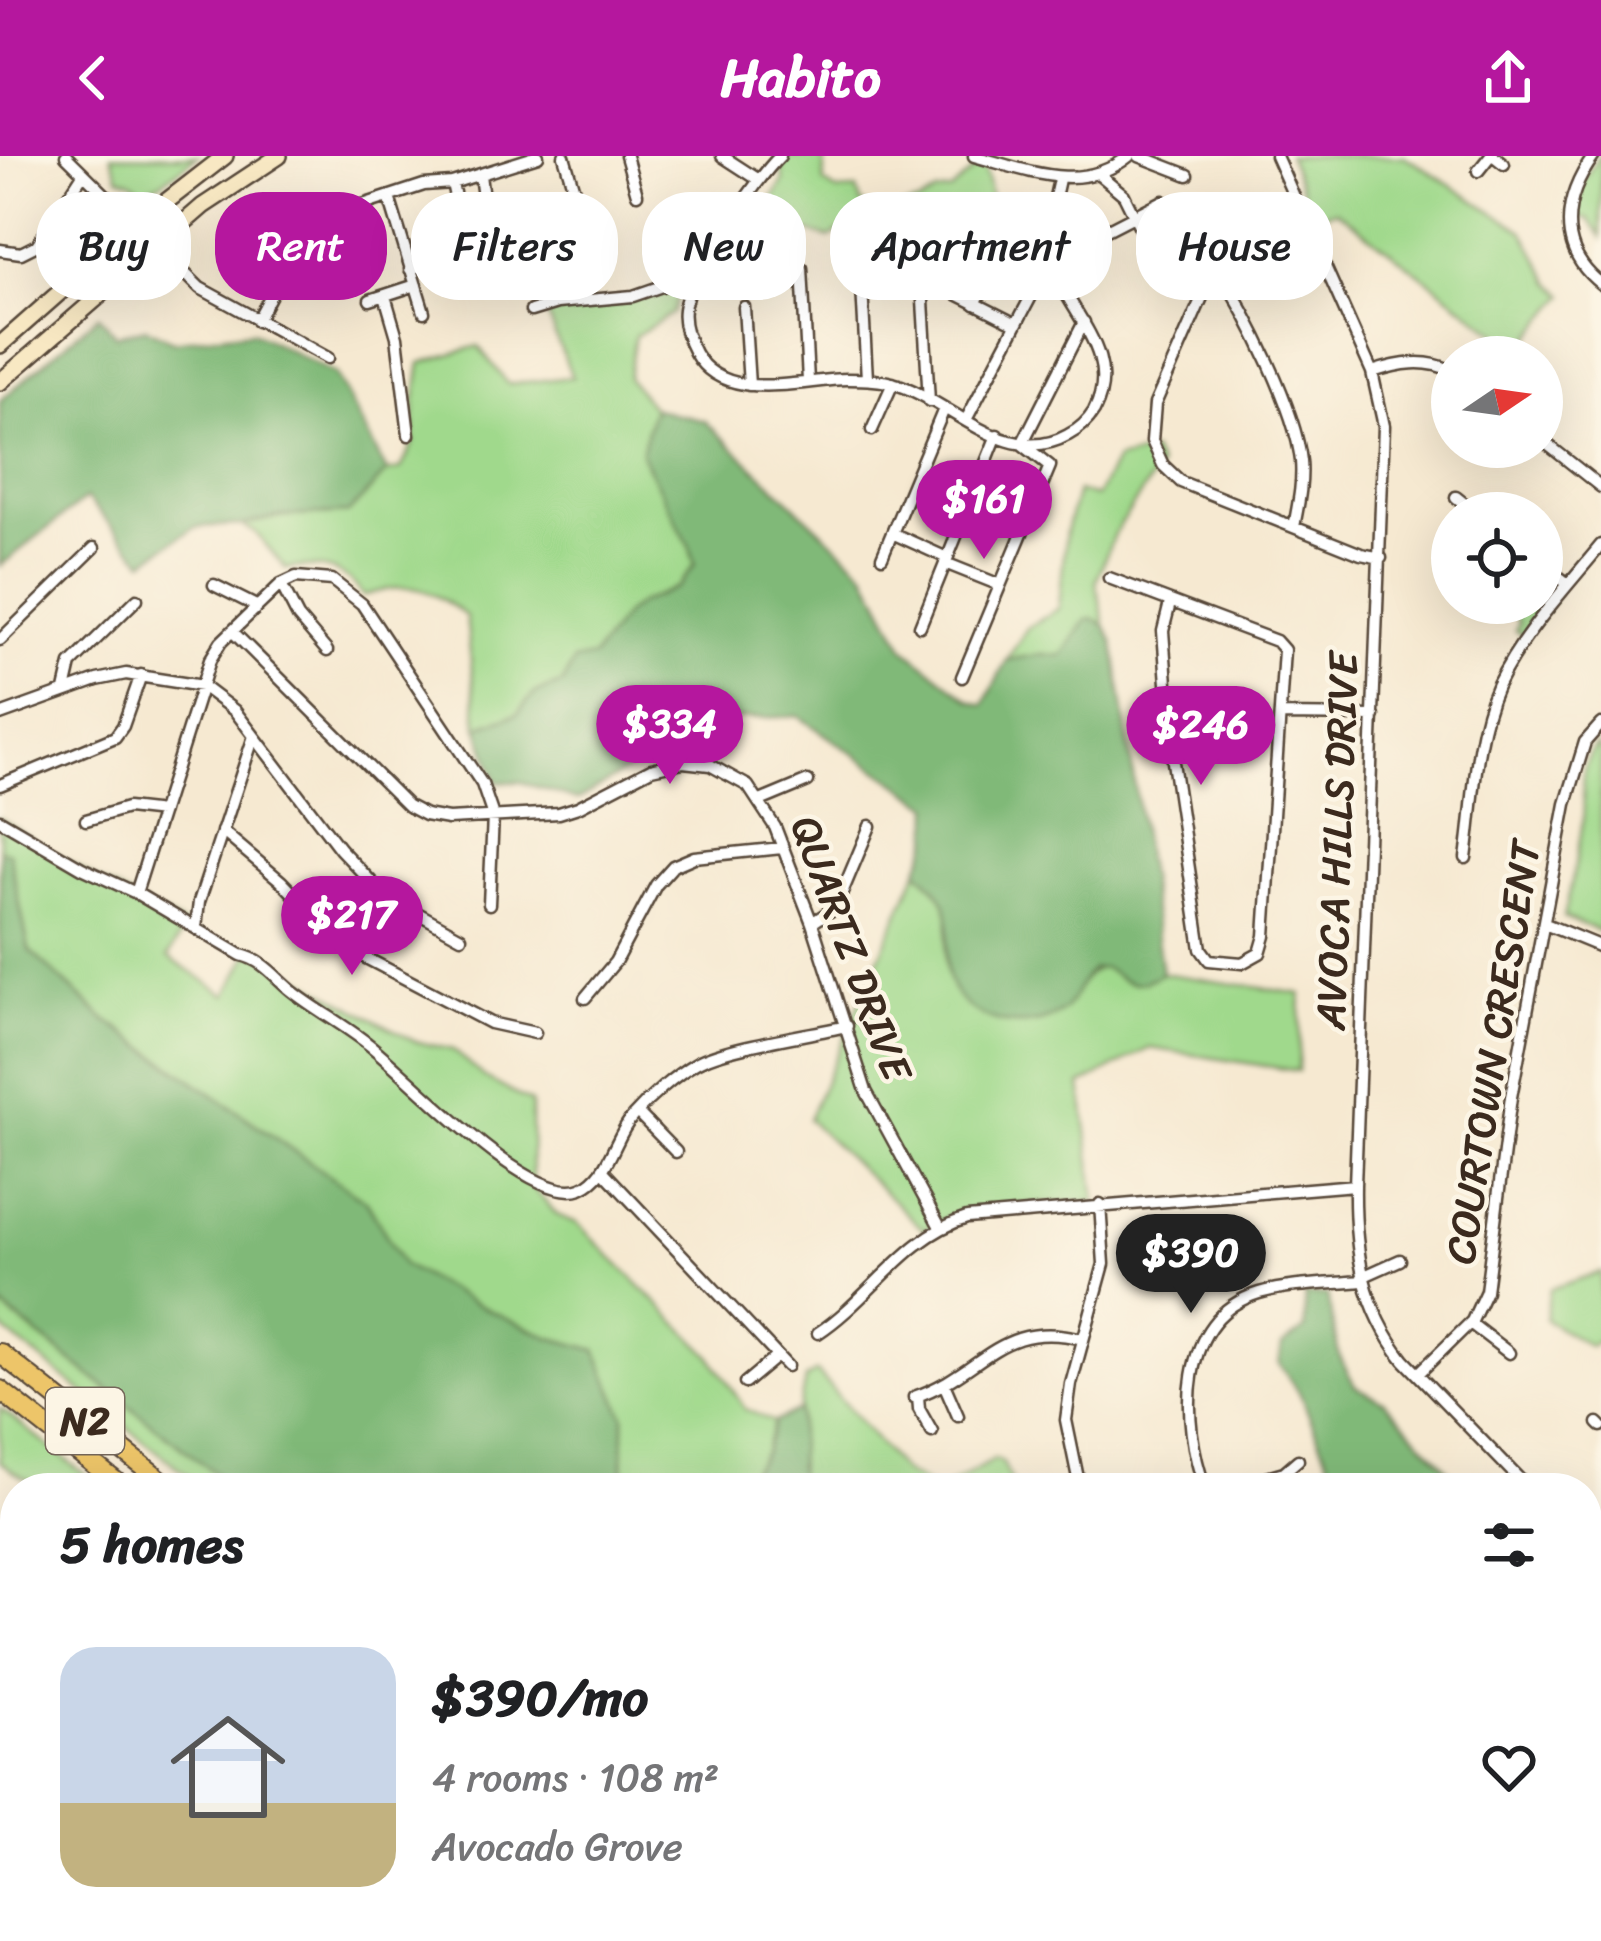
<!DOCTYPE html>
<html lang="en">
<head>
<meta charset="utf-8">
<style>
  :root { --surface:#fff; --page:#f2f2f2; --text:#202124; --muted:#757577; --line:#e0e0e0; --accent:#b5179e }
  body { margin:0; font-family:Sriracha,sans-serif; background:var(--page); color:var(--text); height:100vh; display:flex; flex-direction:column; font-size:45px; white-space:nowrap }
  * { box-sizing:border-box; margin:0 }
  p { font-size:39px; color:var(--muted) }
  .icon { flex:none; width:66px; height:66px; fill:none; stroke:currentColor; stroke-width:2; stroke-linecap:round; stroke-linejoin:round }
  .map { position:relative; flex:1; overflow:hidden }
  .drawer { position:absolute; left:0px; top:1317px; width:1602px; height:468px; display:flex; flex-direction:column; background:var(--surface); border-radius:48px 48px 0 0; box-shadow:0 12px 48px #0002 }
  .drawer>* { flex:none }
  .top-card { position:absolute; left:36px; top:36px; width:1530px; height:108px; display:flex; gap:24px }
  .needle { width:78px; rotate:77deg }
  .fabs { position:absolute; left:1431px; top:180px; display:grid; gap:24px }
  .fabs a { display:grid; place-items:center; width:132px; height:132px; border-radius:50%; background:var(--surface); box-shadow:0 12px 48px #0002; font-size:60px }
  .price { position:absolute; translate:-50% -102px; padding:0 27px; border-radius:42px; background:var(--accent); color:#fff; font-size:39px; line-height:78px; filter:drop-shadow(0 3px 6px #0008) }
  .price::after { content:''; position:absolute; left:50%; top:72px; width:36px; height:27px; margin-left:-18px; background:inherit; clip-path:polygon(0 0,100% 0,50% 100%) }
  .price.active { background:#222; color:#fff }
  ul { padding:0; list-style:none }
  li { display:flex; align-items:center; gap:36px; height:300px; padding:0 60px }
  li+li { border-top:3px solid var(--line) }
  li span { display:grid; place-items:center; flex:none; width:336px; height:240px; border-radius:36px; color:#555 }
  li>.icon { margin-inline-start:auto }
  span .icon { width:144px; height:144px; fill:#fffc; stroke-width:1 }
  li b { font-size:51px }
  h2 { display:flex; justify-content:space-between; align-items:center; height:144px; padding:0 60px; font-size:51px }
  .tag { padding:0 42px; border-radius:48px; background:var(--surface); box-shadow:0 12px 48px #0002; font-size:42px; line-height:108px }
  .tag.active { background:var(--accent); color:#fff }
  header { display:flex; justify-content:space-between; align-items:center; height:156px; padding:0 60px; background:var(--accent); color:#fff; font-size:54px; font-weight:700 }
  .map>svg:first-child { display:block }
  .green { fill:#a0d98c; stroke:#6e8255; stroke-width:3 }
  .forest { fill:#80b978; stroke:#5e724b; stroke-width:3 }
  .lines { fill:none; stroke-linecap:round; stroke-linejoin:round }
  .minor-casing { stroke:#574739; stroke-width:15 }
  .secondary-casing { stroke:#574739; stroke-width:20 }
  .motorway-casing { stroke:#574739; stroke-width:22 }
  .minor { stroke:#fff; stroke-width:10 }
  .secondary { stroke:#f8e8c3; stroke-width:15 }
  .motorway { stroke:#edc569; stroke-width:18 }
  .rail-casing { stroke:#3b2a1e; stroke-width:8 }
  .rail { stroke:#fcf5e5; stroke-width:3; stroke-dasharray:9; stroke-linecap:butt }
  .labels { text-anchor:middle; stroke-width:9; stroke-linejoin:round; paint-order:stroke }
  .shield { fill:#fcf5e5; stroke:#75675a; stroke-width:3 }
  .shield-label { font-size:39px; font-weight:bold; fill:#3b2a1e }
  .street-label { font-size:42px; fill:#3b2a1e; stroke:#fcf5e5 }
</style>
</head>
<body>
<header><svg class="icon" aria-label="back" viewBox="0 0 24 24"><path d="M15 5l-7 7 7 7"/></svg>Habito<svg class="icon" aria-label="share" viewBox="0 0 24 24"><path d="M12 15V3M7 8l5-5 5 5M5 13v7h14v-7"/></svg></header>
<div class="map">
<svg width="1601" height="1785" viewBox="0 0 1601 1785">
  <rect width="100%" height="100%" fill="#fcf5e5"/>
  <filter id="ink" filterUnits="userSpaceOnUse"><feTurbulence type="fractalNoise" baseFrequency=".00833" numOctaves="2"/><feDisplacementMap in="SourceGraphic" scale="24" xChannelSelector="R" yChannelSelector="G"/><feConvolveMatrix kernelMatrix="1 2 1 2 8 2 1 2 1" color-interpolation-filters="sRGB"/></filter>
  <filter id="wash" filterUnits="userSpaceOnUse"><feTurbulence type="fractalNoise" baseFrequency=".004" numOctaves="4" result="noise"/><feDisplacementMap in="SourceGraphic" scale="48" xChannelSelector="R" yChannelSelector="G"/><feGaussianBlur stdDeviation="2.7" result="paint"/><feColorMatrix in="noise" values="0 0 0 0 0 0 0 0 0 0 0 0 0 0 0 0 0 1.4 0 .05"/><feComposite in="paint" operator="in"/></filter>
  <g filter="url(#wash)">
    <rect width="100%" height="100%" fill="#f6e9d1"/>
    <path class="green" d="M 111,0 L 197,0 L 161,27 L 142,34 L 132,25 L 119,21 Z
      M 787,0 L 824,0 L 824,27 L 836,35 L 857,34 L 861,47 L 880,56 L 920,47 L 936,37 L 951,35 L 979,9 L 985,12 L 991,41 C 954,92 921,64 875,83 L 866,77 L 852,81 L 841,75 L 829,82 L 805,75 L 789,86 L 788,102 C 764,122 739,131 708,120 L 736,74 L 755,81 L 762,59 L 784,24 L 780,7 Z
      M 1288,0 L 1404,0 L 1523,75 L 1551,126 L 1565,139 L 1520,194 L 1336,54 L 1313,62 Z
      M 1598,0 L 1601,0 L 1601,81 L 1590,64 L 1570,59 L 1575,39 Z
      M 681,129 L 673,157 L 635,180 L 628,222 L 653,252 L 642,297 L 689,389 L 695,408 L 678,431 L 642,446 L 628,456 L 593,501 L 562,528 L 535,537 L 517,558 L 478,571 L 466,460 C 426,430 412,425 363,440 C 345,412 318,407 286,413 L 256,377 L 242,369 L 282,360 L 348,357 L 387,316 L 401,313 L 414,286 L 415,246 L 421,207 L 478,190 L 508,228 L 572,221 L 546,157 L 572,148 L 632,143 Z
      M 1152,296 L 1159,311 L 1114,378 L 1096,426 L 1105,469 L 1093,463 L 1086,465 L 1063,500 L 1043,498 L 1007,504 L 1027,472 L 1059,452 L 1066,375 L 1077,335 L 1096,341 L 1116,304 Z
      M 1542,414 L 1554,423 L 1556,439 L 1523,480 L 1515,474 L 1519,467 L 1511,453 L 1499,455 L 1496,449 L 1542,447 Z
      M 1597,588 L 1601,596 L 1601,776 L 1564,761 C 1571,729 1579,696 1583,663 C 1587,632 1573,621 1597,588 Z
      M 0,662 L 93,721 L 186,770 L 168,801 L 227,839 L 251,794 L 414,885 L 453,894 L 484,921 L 531,947 L 532,1031 L 557,1059 L 577,1067 L 709,1198 L 745,1253 L 774,1266 L 765,1295 L 740,1332 L 628,1332 L 623,1315 L 624,1261 L 596,1194 L 551,1182 L 471,1146 L 403,1109 L 367,1046 L 105,863 L 29,794 L 9,696 L 0,694 Z
      M 918,714 C 927,724 943,738 946,750 C 952,771 942,795 947,816 C 958,857 1005,876 1044,864 C 1074,854 1075,817 1104,811 C 1127,828 1137,833 1162,817 L 1301,838 L 1298,915 L 1150,892 L 1081,929 L 1096,1045 C 1047,1049 964,1045 924,1074 L 808,963 Z
      M 1601,1116 L 1601,1183 L 1589,1190 L 1545,1163 L 1550,1133 Z
      M 0,1150 L 206,1309 L 234,1332 L 204,1332 L 0,1171 Z
      M 817,1216 L 903,1316 L 934,1332 L 798,1332 L 799,1254 L 805,1223 Z
      M 0,1252 L 102,1332 C 56,1332 37,1336 0,1305 Z
      M 995,1303 L 1003,1307 L 1014,1332 L 944,1332 Z
      M 316,1770 L 355,1770 L 375,1785 L 267,1785 Z
      M 765,1770 L 844,1770 L 858,1774 L 835,1778 L 830,1785 L 784,1785 Z"/>
    <path class="forest" d="M 99,159 L 116,179 L 146,172 L 173,185 L 252,175 L 335,218 L 387,316 L 348,357 L 282,360 L 242,369 L 195,371 L 144,405 L 86,342 L 0,410 L 0,245 Z
      M 653,252 L 705,265 L 865,416 L 905,493 L 971,545 L 984,549 L 1007,504 L 1043,498 L 1062,500 L 1086,464 L 1093,463 L 1105,469 L 1114,487 L 1162,817 C 1137,833 1127,828 1104,812 L 1093,813 C 1078,824 1076,846 1060,857 C 1022,882 955,863 947,816 C 944,795 952,771 946,750 C 943,738 927,724 918,714 L 930,683 L 931,650 L 798,560 L 717,564 L 700,600 C 641,594 625,619 577,644 L 521,626 L 497,626 L 478,571 L 517,558 L 535,537 L 562,528 L 574,505 L 593,501 L 627,456 L 642,446 L 678,431 L 695,408 L 689,389 L 641,297 Z
      M 0,694 L 9,696 L 29,794 L 104,863 L 367,1046 L 403,1109 L 471,1146 L 551,1182 L 596,1194 L 624,1261 L 623,1315 L 628,1332 L 234,1332 L 0,1149 Z
      M 1305,1139 L 1327,1139 L 1339,1199 L 1355,1230 L 1385,1246 L 1465,1332 L 1340,1332 L 1300,1238 L 1279,1208 L 1282,1190 L 1305,1173 Z
      M 799,1254 L 798,1332 L 740,1332 L 765,1295 L 774,1266 Z
      M 1587,1438 L 1598,1443 L 1593,1543 L 1587,1547 Z
      M 355,1770 L 660,1770 L 679,1785 L 375,1785 Z
      M 908,1770 L 1107,1770 L 1127,1785 L 943,1785 Z
      M 1412,1770 L 1510,1770 L 1525,1785 L 1403,1785 Z"/>
  </g>
  <g filter="url(#ink)">
    <g class="lines">
      <g class="minor-casing">
        <path id="minor" d="M 66,0 L 200,132 L 328,202
          M 626,0 L 637,38
          M 722,0 L 759,24
          M 780,0 C 756,23 688,121 684,153 C 682,168 688,184 695,197 C 723,248 800,224 847,223 C 862,223 878,223 892,227 C 949,242 1006,314 1068,279 C 1078,274 1088,265 1094,255 C 1124,197 1065,155 1051,104 C 1044,78 1054,48 1059,23
          M 974,0 C 1027,14 1081,39 1129,0
          M 1139,0 L 1188,19
          M 1276,0 L 1372,216 L 1384,270 L 1355,1029 C 1354,1095 1363,1152 1404,1204 L 1528,1332
          M 1494,0 L 1504,8
          M 1594,0 C 1563,42 1556,93 1601,128
          M 1478,15 L 1490,0
          M 1099,18 L 1124,39 L 1159,110
          M 389,41 L 424,156
          M 1304,70 L 1232,104 L 1211,121 L 1155,248 L 1152,285 L 1163,309 L 1181,326 L 1361,398 L 1381,402
          M 919,78 L 929,245
          M 466,93 L 484,81 L 487,72 L 480,19
          M 0,94 L 21,97 L 37,89 L 83,18
          M 281,94 L 330,125
          M 1050,103 L 1163,45
          M 802,112 L 808,225
          M 861,112 L 867,223
          M 410,113 L 460,98 L 466,93 L 452,27
          M 1218,113 C 1248,159 1295,252 1301,305 C 1303,328 1298,349 1294,371
          M 921,120 L 1016,168
          M 494,126 L 592,95 L 564,0
          M 385,140 L 397,181 L 409,279
          M 370,144 L 416,129
          M 975,148 L 1027,49
          M 744,151 L 749,229
          M 531,155 L 557,147 L 633,140 L 697,118
          M 257,165 L 273,135 L 274,104 L 296,71 L 424,29 L 452,27 L 538,0
          M 1372,216 C 1400,207 1425,202 1452,215
          M 966,264 L 1035,133
          M 872,274 L 893,227
          M 1542,284 L 1601,331
          M 917,319 L 972,342
          M 1456,341 L 1476,357
          M 892,377 L 947,402
          M 882,401 L 944,253
          M 945,407 L 1000,429
          M 1542,408 L 1568,428
          M 1109,422 L 1276,485 L 1284,494 L 1265,780 L 1260,797 L 1242,807 L 1209,804 L 1201,793 L 1173,606 L 1163,475 L 1170,447
          M 281,428 L 298,461 L 327,495
          M 214,429 L 256,450
          M 920,470 L 997,279
          M 232,475 L 408,650 L 425,659 L 448,663 L 559,657 L 578,651 L 651,613 L 683,606 L 710,609 L 748,630 L 775,671 L 812,767 L 866,935 L 940,1071
          M 0,484 L 94,392
          M 962,521 L 1050,310 L 1022,288 L 1084,166
          M 65,534 L 71,508 L 137,443
          M 0,559 L 97,524 L 126,518 L 202,530 L 235,555 L 340,693 L 383,738 L 461,781
          M 1281,559 L 1374,560
          M 0,629 L 115,581 L 123,570 L 141,519
          M 760,645 L 808,625
          M 0,664 L 82,712 L 136,737 L 241,799 C 263,804 275,821 292,835 C 316,854 343,868 367,887 C 406,916 530,1052 581,1032 C 610,1020 614,981 633,960 C 650,941 675,919 696,907 C 723,891 812,878 847,870
          M 86,664 L 127,652 L 162,656
          M 222,675 L 281,725 L 340,786 L 364,801 L 490,867 L 535,877
          M 1466,702 C 1474,648 1474,581 1497,530 C 1522,478 1565,433 1601,389
          M 136,737 L 210,504 L 221,486 L 281,428 L 296,421 L 332,424 L 362,448 L 482,628 L 493,660 L 489,748
          M 812,767 L 836,751 L 870,670
          M 1545,768 L 1601,791
          M 196,772 L 199,746 L 254,580
          M 585,842 L 615,806 L 656,729 L 673,710 L 694,701 L 782,692
          M 637,956 L 676,996
          M 602,1014 L 787,1210
          M 1362,1121 L 1400,1104
          M 1470,1167 L 1509,1197
          M 818,1177 C 870,1143 906,1080 967,1062 L 1355,1029
          M 1418,1218 L 1472,1165 L 1486,1135 L 1511,941 L 1566,648 L 1585,586 L 1601,568
          M 745,1227 L 776,1201
          M 945,1230 L 958,1260
          M 918,1240 L 919,1253 L 932,1276
          M 914,1241 C 984,1217 999,1162 1083,1183
          M 1598,1267 L 1601,1270
          M 1080,1332 L 1066,1264 L 1071,1228 L 1104,1108 L 1100,1048
          M 1205,1332 C 1181,1266 1177,1162 1259,1137 C 1291,1128 1329,1128 1362,1125
          M 1229,1332 L 1284,1316 L 1298,1304
          M 1587,1393 L 1601,1407
          M 0,1581 L 15,1592
          M 1601,1697 L 1598,1717 L 1601,1731
          M 0,1720 L 15,1743
          M 1240,1770 L 1264,1785
          M 1281,1785 L 1311,1774
          M 1389,1785 L 1403,1770"/>
      </g>
      <g class="secondary-casing">
        <path id="secondary" d="M 0,189 L 136,69 L 225,0
          M 0,226 L 203,50 L 279,0"/>
      </g>
      <g class="motorway-casing">
        <path id="motorway" d="M 0,1197 L 171,1332
          M 0,1234 L 124,1332
          M 686,1770 L 706,1785
          M 738,1770 L 757,1785"/>
      </g>
      <use href="#minor" class="minor"/>
      <use href="#secondary" class="secondary"/>
      <use href="#motorway" class="motorway"/>
      <g class="rail-casing">
        <path id="rail" d="M 0,1431 L 15,1438
          M 881,1770 L 923,1785"/>
      </g>
      <use href="#rail" class="rail"/>
    </g>
  </g>
  <g class="labels">
    <rect class="shield" x="46" y="1232" width="78" height="66" rx="9"/>
    <g class="shield-label">
      <text x="85" y="1279">N2</text>
    </g>
    <g class="street-label">
      <text transform="translate(1336 685) rotate(-88)" y="15">AVOCA HILLS DRIVE</text>
      <text transform="translate(852 792) rotate(70)" y="15">QUARTZ DRIVE</text>
      <text transform="translate(1492 896) rotate(-81)" y="15">COURTOWN CRESCENT</text>
    </g>
  </g>
</svg>
<div class="fabs">
<a><svg class="needle" viewBox="-14 -14 28 28"><path d="M0-13l5 13h-10z" fill="#e53935"/><path d="M0 13l5-13h-10z" fill="#757577"/></svg></a>
<a><svg class="icon" aria-label="locate" viewBox="0 0 24 24"><circle cx="12" cy="12" r="6"/><path d="M12 2v4M12 18v4M2 12h4M18 12h4"/></svg></a>
</div>
<b class="price" style="left:984px;top:406px">$161</b>
<b class="price" style="left:670px;top:631px">$334</b>
<b class="price" style="left:1201px;top:632px">$246</b>
<b class="price" style="left:352px;top:822px">$217</b>
<b class="price active" style="left:1191px;top:1160px">$390</b>
<div class="top-card">
<a class="tag">Buy</a>
<a class="tag active">Rent</a>
<a class="tag">Filters</a>
<a class="tag">New</a>
<a class="tag">Apartment</a>
<a class="tag">House</a>
</div>
<section class="drawer">
<h2>5 homes<svg class="icon" aria-label="filters" viewBox="0 0 24 24"><path d="M4 7h16M4 17h16"/><circle cx="9" cy="7" r="2"/><circle cx="15" cy="17" r="2"/></svg></h2>
<ul>
<li><span style="background:linear-gradient(#c9d6e8 65%,#c2b280 0)"><svg class="icon" aria-label="home" viewBox="0 0 24 24"><path d="M3 11l9-7 9 7M6 9v11h12V9"/></svg></span><div><b>$390/mo</b><p>4 rooms · 108 m²</p><p>Avocado Grove</p></div><svg class="icon" aria-label="heart" viewBox="0 0 24 24"><path d="M12 20l-8-8c-3-5 5-10 8-4 3-6 11-1 8 4z"/></svg></li>
</ul>
</section>
</div>
</body>
</html>
